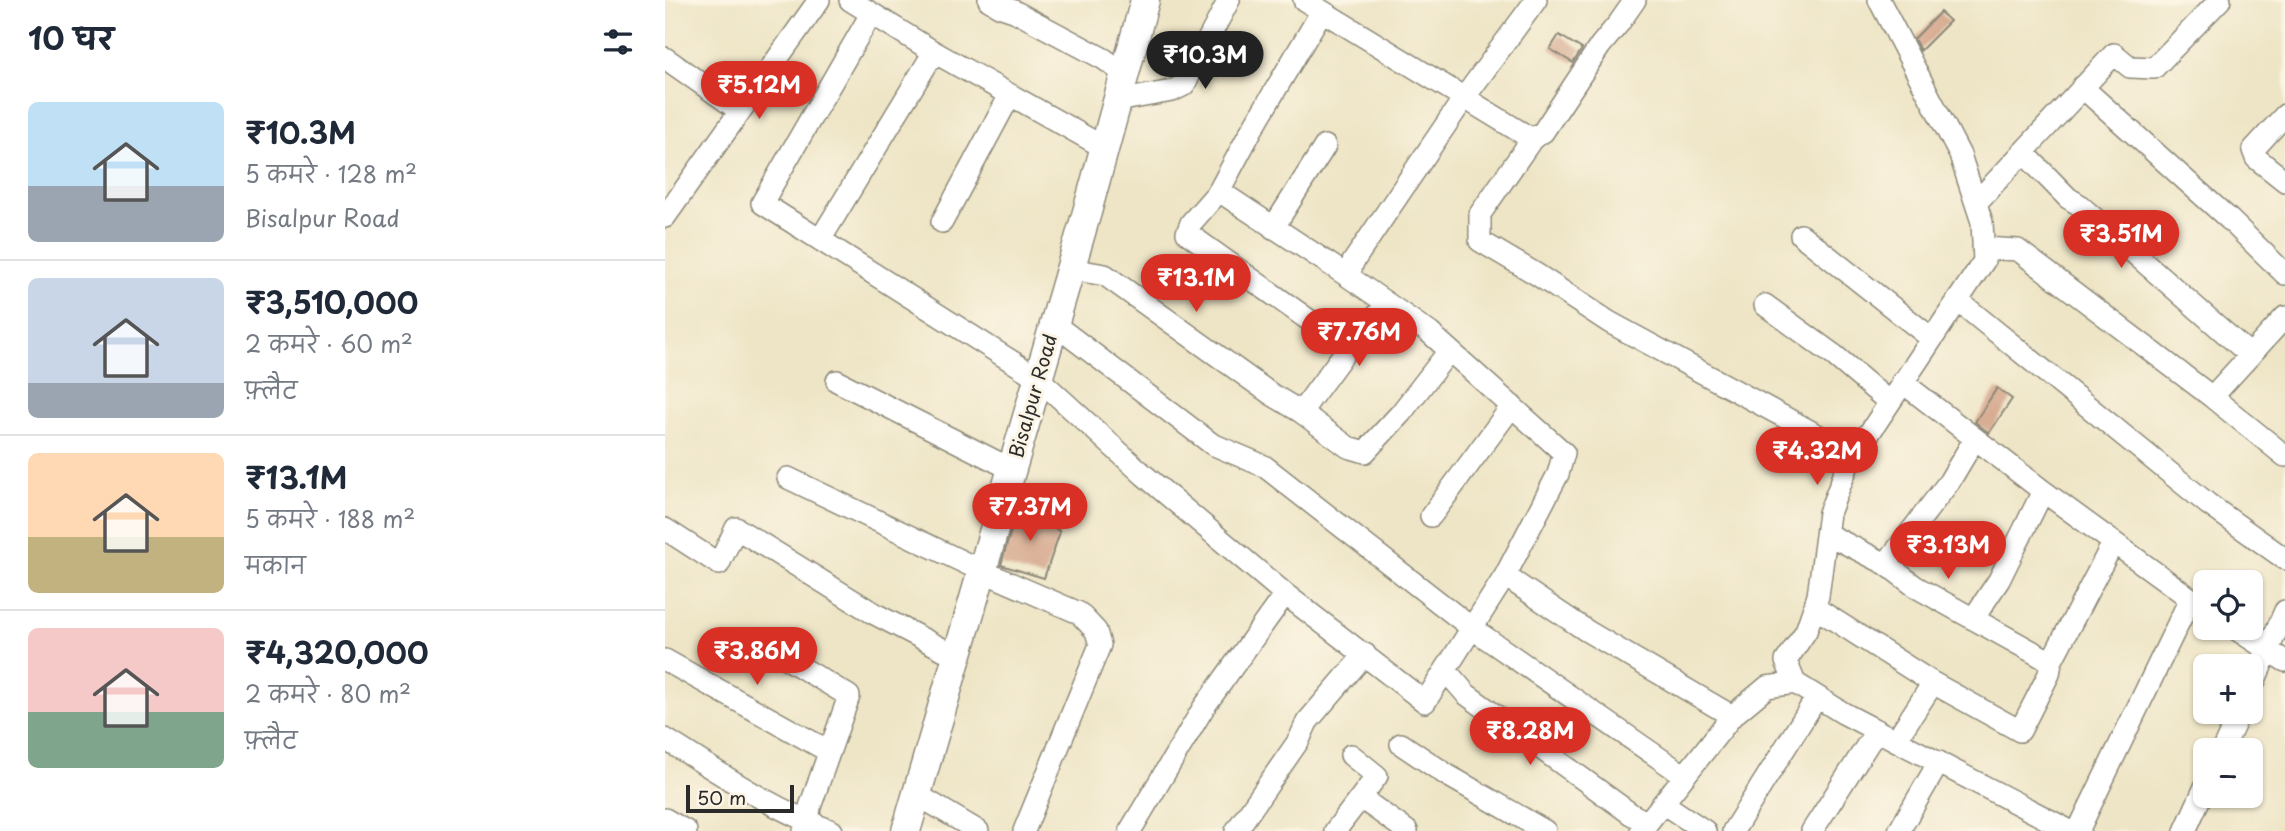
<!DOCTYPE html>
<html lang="hi">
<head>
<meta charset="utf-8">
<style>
  :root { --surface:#fff; --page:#f2f2f3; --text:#1f2937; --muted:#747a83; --line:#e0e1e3; --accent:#d93025 }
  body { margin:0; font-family:"Playpen Sans","Playpen Sans Deva",sans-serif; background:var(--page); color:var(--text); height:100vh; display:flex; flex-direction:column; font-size:26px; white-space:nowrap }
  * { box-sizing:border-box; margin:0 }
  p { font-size:23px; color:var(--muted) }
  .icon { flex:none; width:38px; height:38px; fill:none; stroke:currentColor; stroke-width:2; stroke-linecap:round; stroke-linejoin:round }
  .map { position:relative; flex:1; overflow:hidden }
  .panel { display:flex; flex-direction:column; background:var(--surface); width:665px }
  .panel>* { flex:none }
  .fabs { position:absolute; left:1528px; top:570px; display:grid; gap:14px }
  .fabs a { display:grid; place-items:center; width:70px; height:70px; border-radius:10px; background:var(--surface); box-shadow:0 2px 5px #0004; font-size:35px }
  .scale { position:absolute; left:21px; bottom:18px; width:108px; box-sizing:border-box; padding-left:7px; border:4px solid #2b2b2b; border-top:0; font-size:19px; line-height:24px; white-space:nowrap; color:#2b2b2b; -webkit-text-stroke:5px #fcf5e5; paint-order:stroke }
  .price { position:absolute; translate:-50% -60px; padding:0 16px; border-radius:24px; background:var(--accent); color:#fff; font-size:23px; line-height:46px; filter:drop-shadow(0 2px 4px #0008) }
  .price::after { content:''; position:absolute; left:50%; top:42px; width:21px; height:16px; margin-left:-10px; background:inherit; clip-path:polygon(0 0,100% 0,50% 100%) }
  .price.selected { background:#222; color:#fff }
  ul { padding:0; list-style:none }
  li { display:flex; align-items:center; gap:21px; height:175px; padding:0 28px }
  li+li { border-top:2px solid var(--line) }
  li span { display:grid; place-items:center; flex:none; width:196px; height:140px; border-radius:10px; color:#555 }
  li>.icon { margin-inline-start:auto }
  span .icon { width:84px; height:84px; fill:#fffc; stroke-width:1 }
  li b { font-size:30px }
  h2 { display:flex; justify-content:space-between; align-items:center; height:84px; padding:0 28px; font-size:30px }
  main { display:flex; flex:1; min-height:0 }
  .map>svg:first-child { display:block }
  .building { fill:#d2a185 }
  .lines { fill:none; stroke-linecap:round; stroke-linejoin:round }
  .minor-casing { stroke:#8c8878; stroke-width:24 }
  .major-casing { stroke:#8c8878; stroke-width:31 }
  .minor { stroke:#fff; stroke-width:21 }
  .major { stroke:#fff; stroke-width:28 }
  .labels { text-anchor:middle; stroke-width:6; stroke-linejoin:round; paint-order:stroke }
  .street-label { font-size:19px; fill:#2b2b2b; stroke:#fcf5e5 }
</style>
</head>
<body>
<main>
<section class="panel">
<h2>10 घर<svg class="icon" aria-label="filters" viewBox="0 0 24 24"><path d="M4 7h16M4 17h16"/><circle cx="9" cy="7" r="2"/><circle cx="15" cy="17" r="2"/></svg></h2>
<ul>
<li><span style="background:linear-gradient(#bfe0f5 60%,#9aa5b1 0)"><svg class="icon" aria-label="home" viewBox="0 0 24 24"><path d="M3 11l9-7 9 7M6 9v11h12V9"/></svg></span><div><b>₹10.3M</b><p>5 कमरे · 128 m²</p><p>Bisalpur Road</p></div></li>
<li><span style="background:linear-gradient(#c9d6e8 75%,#9aa5b1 0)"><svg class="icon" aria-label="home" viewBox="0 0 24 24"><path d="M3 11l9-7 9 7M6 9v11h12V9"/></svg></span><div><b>₹3,510,000</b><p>2 कमरे · 60 m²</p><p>फ़्लैट</p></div></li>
<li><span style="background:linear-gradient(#ffd9b3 60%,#c2b280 0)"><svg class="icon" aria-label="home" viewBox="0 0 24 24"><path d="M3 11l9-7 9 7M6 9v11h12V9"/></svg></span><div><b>₹13.1M</b><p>5 कमरे · 188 m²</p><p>मकान</p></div></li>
<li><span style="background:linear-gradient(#f6c9c9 60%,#7fa58c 0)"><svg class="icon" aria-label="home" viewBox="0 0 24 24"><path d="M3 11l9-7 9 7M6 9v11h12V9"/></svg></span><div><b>₹4,320,000</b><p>2 कमरे · 80 m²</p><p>फ़्लैट</p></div></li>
</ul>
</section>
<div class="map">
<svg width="1620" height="831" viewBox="0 0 1620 831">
  <rect width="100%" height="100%" fill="#fcf5e5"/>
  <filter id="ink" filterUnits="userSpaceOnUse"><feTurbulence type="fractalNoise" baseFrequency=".0143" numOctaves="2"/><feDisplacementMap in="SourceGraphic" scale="14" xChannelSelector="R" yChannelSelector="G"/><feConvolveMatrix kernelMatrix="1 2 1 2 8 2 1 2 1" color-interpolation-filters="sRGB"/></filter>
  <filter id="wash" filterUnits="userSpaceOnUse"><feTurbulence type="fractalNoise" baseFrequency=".00686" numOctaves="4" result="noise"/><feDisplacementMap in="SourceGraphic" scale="28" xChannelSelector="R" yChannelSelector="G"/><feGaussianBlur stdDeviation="1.57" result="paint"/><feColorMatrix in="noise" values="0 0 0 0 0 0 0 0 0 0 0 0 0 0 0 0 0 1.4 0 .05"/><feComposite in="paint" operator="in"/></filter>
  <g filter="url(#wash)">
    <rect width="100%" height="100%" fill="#eee5c6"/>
    <g id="blocks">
      <path class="building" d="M 1275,12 L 1285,21 L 1255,51 L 1249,39 Z
        M 894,35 L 917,49 L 908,63 L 885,49 Z
        M 1332,388 L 1347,399 L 1324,433 L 1310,422 Z
        M 355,499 L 395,532 L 379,578 L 336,565 Z"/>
    </g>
  </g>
  <g filter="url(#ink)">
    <use href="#blocks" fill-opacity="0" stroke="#8c8878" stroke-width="2"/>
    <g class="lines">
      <g class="minor-casing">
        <path id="minor" d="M 185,0 L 269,52 L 440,148
          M 324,0 L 334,6 L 349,11 L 439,59 L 460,74
          M 639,0 L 867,139
          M 970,0 L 954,23 L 935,46 L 878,132 L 867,139 L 815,214 L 815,241 L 871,274 L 944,322 L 1189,455
          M 1214,0 L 1295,155 L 1317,222 L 1319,261 L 1183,465 L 1164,513 L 1153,596 L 1141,631 L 1121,661 L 1130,683 L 1178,713 L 1405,831
          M 657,11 L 586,131 L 554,191 L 526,223 L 522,233 L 683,348
          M 206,14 L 97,203 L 373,378 L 479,475 L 620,594 L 760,702 L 840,576 L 893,474 L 899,453 L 765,333 L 684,277 L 554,191
          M 0,58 L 75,111
          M 1417,87 L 1565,220 L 1620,274
          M 452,101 L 507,91 L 519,85 L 564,0
          M 1620,115 L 1588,150 L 1591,158 L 1620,181
          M 1359,153 L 1403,198 L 1413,204 L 1584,354
          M 1311,203 L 1449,54 L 1465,67 L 1489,68 L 1555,0
          M 0,217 L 154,0
          M 277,222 L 345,95
          M 608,228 L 660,146
          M 1136,235 L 1266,338
          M 155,240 L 269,52
          M 1318,248 L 1353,250 L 1547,397 L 1620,456
          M 405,269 L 440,275 L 606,394 L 636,412 L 683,447 L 700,452 L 736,413 L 784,351
          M 684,277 L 688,262 L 799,98 L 871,0
          M 1292,300 L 1543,504 L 1620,559
          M 1100,305 L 1170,356 L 1224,402
          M 389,324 L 547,444 L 599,466 L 808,629 L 1020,776
          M 172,381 L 346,469
          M 1237,382 L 1378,491 L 1540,609
          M 1547,397 L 1620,317
          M 636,412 L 683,348 L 696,338 L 721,303
          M 123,478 L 317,571 L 414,613 L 431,631 L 435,645 L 359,831
          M 766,516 L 847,406
          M 0,529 L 54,564 L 71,528 L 208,613 L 291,656
          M 1162,534 L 1221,564 L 1251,587 L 1386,662
          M 1221,564 L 1284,482 L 1309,440
          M 840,576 L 922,631 L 1067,716
          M 1149,607 L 1268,683 L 1355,731 L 1384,674 L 1386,662 L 1448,543
          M 1308,619 L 1334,580 L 1378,491
          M 1569,628 L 1620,661
          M 0,660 L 163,751
          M 124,660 L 184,696 L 145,807 L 143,823 L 139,831
          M 781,671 L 801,694 L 966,814 L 981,822
          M 1586,689 L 1620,611
          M 0,739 C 53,772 108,810 167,831
          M 1231,740 L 1268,683
          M 736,744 L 782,775 L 880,831
          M 1557,751 L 1575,712
          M 251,794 L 313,831
          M 696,798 L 742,831
          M 999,804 L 1040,831
          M 0,819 L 21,831
          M 465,831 L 539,707 L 620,594
          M 571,831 L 634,740 L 642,722 L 700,654
          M 670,831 L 712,776 L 686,755
          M 976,831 L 1067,716 L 1102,687 L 1130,683
          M 1068,831 L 1152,697
          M 1147,831 L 1212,730
          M 1234,831 L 1274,762
          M 1413,831 L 1525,599
          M 1520,831 L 1540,787"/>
      </g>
      <g class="major-casing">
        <path id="major" d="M 241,831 L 422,212 L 480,0"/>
      </g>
      <use href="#minor" class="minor"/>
      <use href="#major" class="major"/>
    </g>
  </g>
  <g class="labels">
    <g class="street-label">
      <text transform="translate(368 396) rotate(-74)" y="7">Bisalpur Road</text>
    </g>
  </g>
</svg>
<div class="fabs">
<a><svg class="icon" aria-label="locate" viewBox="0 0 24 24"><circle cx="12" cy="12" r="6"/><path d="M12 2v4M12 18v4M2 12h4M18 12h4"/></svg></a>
<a>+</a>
<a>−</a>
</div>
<div class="scale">50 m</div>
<b class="price selected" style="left:540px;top:91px">₹10.3M</b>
<b class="price" style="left:94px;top:121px">₹5.12M</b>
<b class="price" style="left:1456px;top:270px">₹3.51M</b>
<b class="price" style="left:531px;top:314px">₹13.1M</b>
<b class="price" style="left:694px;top:368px">₹7.76M</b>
<b class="price" style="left:1152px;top:487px">₹4.32M</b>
<b class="price" style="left:365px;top:543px">₹7.37M</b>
<b class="price" style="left:1283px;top:581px">₹3.13M</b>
<b class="price" style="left:92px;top:687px">₹3.86M</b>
<b class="price" style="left:865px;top:767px">₹8.28M</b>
</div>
</main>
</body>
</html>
